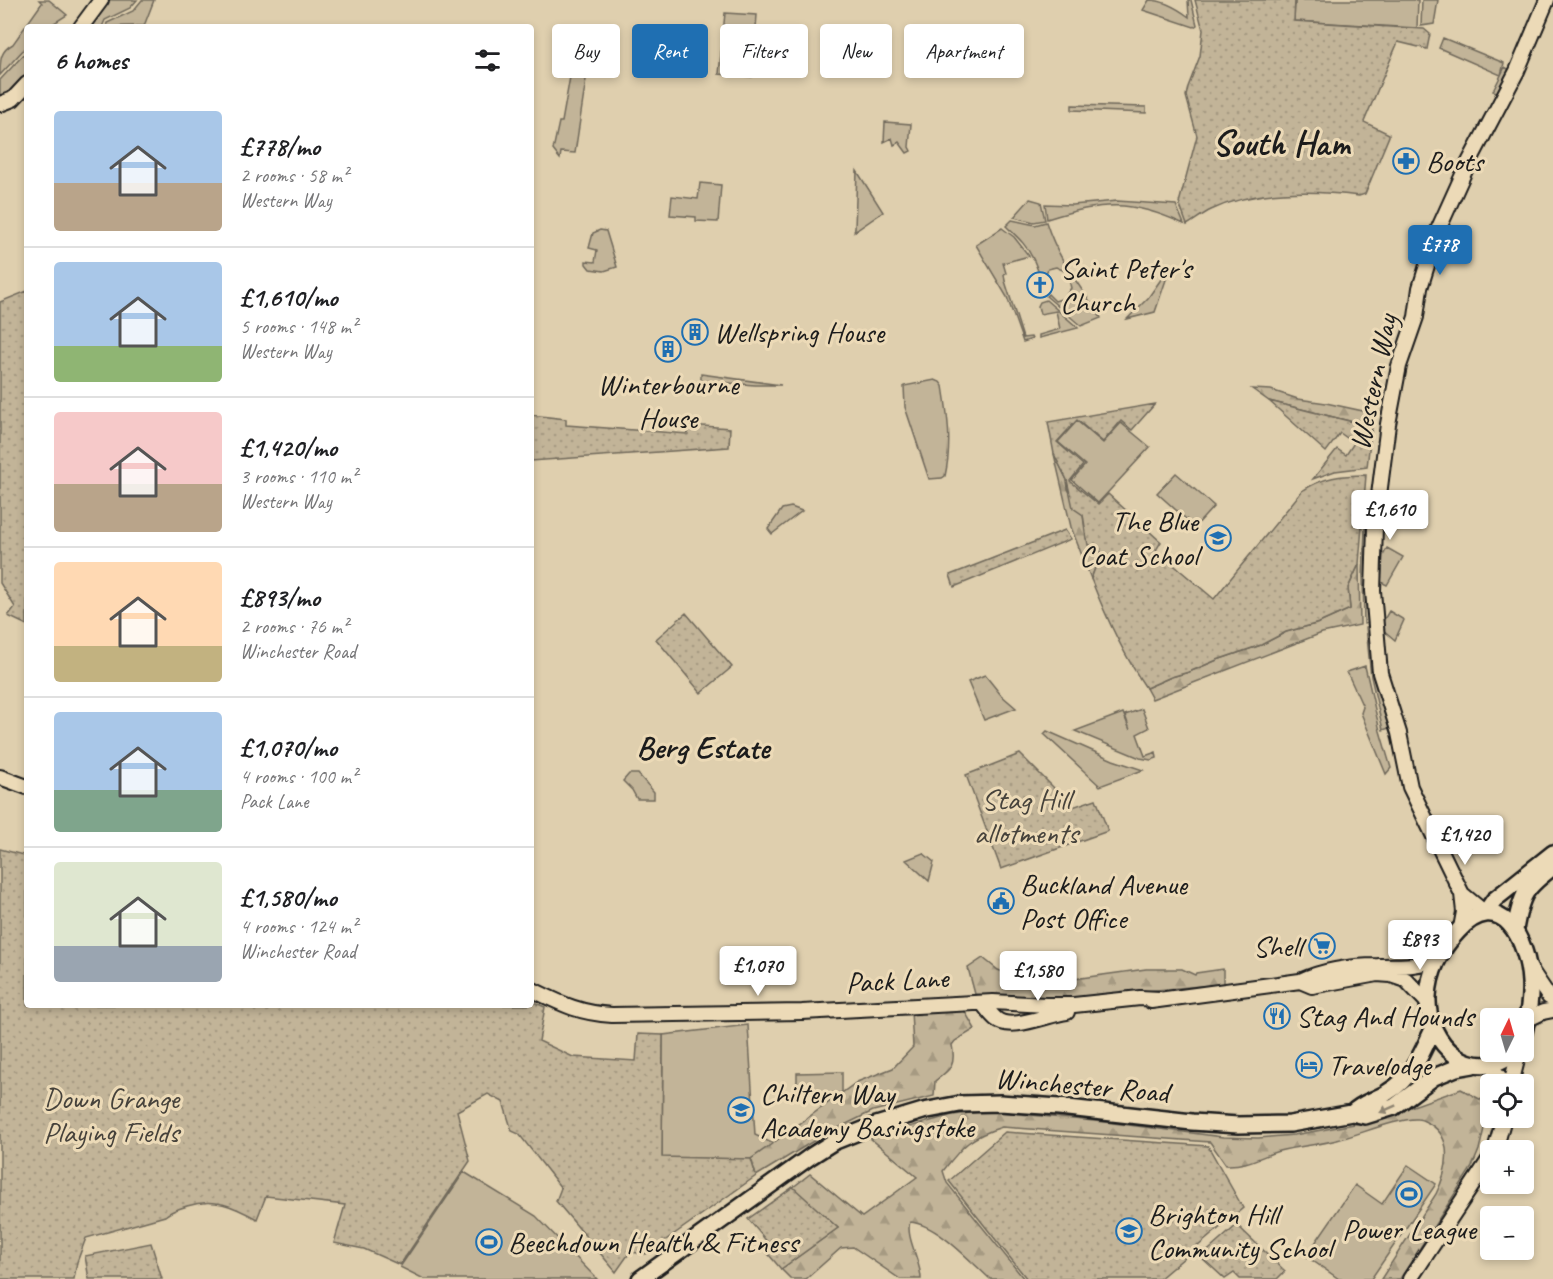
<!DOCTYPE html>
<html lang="en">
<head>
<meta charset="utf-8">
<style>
  :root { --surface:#fff; --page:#f2f2f2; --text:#202124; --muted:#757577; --line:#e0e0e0; --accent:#1f6fb2 }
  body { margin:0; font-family:Caveat,sans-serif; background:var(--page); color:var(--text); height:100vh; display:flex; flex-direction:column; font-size:22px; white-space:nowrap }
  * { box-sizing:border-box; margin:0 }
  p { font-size:20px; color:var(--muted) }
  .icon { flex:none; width:33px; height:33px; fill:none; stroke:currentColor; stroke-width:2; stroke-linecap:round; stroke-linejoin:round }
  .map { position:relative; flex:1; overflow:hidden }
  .details { position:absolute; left:24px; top:24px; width:510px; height:984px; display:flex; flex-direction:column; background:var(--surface); border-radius:6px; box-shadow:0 3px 9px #0003 }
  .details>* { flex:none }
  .top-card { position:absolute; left:552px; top:24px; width:570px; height:54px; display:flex; gap:12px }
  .needle { width:39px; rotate:5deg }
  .buttons { position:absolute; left:1480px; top:1008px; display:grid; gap:12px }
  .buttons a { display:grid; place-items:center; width:54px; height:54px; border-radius:6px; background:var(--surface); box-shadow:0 3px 9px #0003; font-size:30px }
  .price { position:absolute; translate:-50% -51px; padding:0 14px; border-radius:6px; background:#fff; color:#222; font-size:20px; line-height:39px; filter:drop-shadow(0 2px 3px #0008) }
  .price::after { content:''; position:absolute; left:50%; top:36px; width:18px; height:14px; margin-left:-9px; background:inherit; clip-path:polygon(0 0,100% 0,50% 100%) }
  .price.on { background:var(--accent); color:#fff }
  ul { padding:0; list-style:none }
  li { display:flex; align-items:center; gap:18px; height:150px; padding:0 30px }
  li+li { border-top:2px solid var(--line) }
  li span { display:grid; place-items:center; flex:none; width:168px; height:120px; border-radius:6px; color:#555 }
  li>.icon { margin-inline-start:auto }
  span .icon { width:72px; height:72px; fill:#fffc; stroke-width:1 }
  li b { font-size:26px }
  h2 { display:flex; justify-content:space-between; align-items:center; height:72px; padding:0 30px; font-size:26px }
  .chip { padding:0 21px; border-radius:6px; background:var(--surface); box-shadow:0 3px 9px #0003; font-size:21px; line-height:54px }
  .chip.on { background:var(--accent); color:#fff }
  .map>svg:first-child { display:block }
  .grass { fill:#c2b498; stroke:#6f685a; stroke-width:1.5 }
  .forest { fill:url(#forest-firs); stroke:#6f685a; stroke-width:1.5 }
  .park { fill:url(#park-dots); stroke:#6f685a; stroke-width:1.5 }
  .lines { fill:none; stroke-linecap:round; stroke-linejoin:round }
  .secondary-casing { stroke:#1c1c1c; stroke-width:18 }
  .primary-casing { stroke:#1c1c1c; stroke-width:20 }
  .secondary { stroke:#ecdab7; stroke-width:14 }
  .primary { stroke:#ecdab7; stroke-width:15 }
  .oneway { fill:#8e8471 }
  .labels { text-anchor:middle; stroke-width:6; stroke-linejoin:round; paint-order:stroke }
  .poi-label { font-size:30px; fill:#1c1c1c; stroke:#ecdab7; text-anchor:start }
  .street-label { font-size:30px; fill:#1c1c1c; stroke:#ecdab7 }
  .park-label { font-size:30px; fill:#46423b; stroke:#ecdab7 }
  .neighbourhood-label { font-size:32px; font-weight:bold; fill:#1c1c1c; stroke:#ecdab7 }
  .district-label { font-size:36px; font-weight:bold; fill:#1c1c1c; stroke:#ecdab7 }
</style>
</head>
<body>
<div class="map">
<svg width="1553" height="1279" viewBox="0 0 1553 1279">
  <defs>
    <pattern id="forest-firs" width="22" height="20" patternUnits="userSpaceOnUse" patternTransform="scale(1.5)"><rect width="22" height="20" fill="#c2b498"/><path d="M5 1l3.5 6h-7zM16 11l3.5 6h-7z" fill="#a69a82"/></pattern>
    <pattern id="park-dots" width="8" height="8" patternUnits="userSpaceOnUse" patternTransform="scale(1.5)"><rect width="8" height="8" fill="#c2b498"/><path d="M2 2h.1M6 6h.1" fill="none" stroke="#a69a82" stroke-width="1.8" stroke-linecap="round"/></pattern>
  </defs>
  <rect width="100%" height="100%" fill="#dfcfae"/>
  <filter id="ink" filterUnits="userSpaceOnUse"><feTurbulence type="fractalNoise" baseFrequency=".0167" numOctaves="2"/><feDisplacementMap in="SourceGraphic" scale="12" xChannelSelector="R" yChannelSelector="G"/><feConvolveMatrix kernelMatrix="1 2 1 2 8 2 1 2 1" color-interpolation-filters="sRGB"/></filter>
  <g filter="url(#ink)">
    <path class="grass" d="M 39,0 L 49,0 L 67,15 L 48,27 L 27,27 L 27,46 L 0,75 C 0,60 0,51 13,44 L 42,3 Z
      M 108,0 L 137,0 L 130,8 L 105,20 L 102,27 L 88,27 Z
      M 142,0 L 154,0 L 144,26 C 131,25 120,27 106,27 L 107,23 L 133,11 Z
      M 1149,0 C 1164,0 1177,8 1189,17 L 1188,0 L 1191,0 L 1197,25 L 1194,27 L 1143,10 Z
      M 1295,0 L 1418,0 L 1417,28 L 1294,21 Z
      M 1422,0 L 1438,0 L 1434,24 L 1421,26 Z
      M 725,13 L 757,15 L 752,77 L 719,74 Z
      M 1443,38 L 1504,63 L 1501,75 L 1505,67 L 1510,70 L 1504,90 L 1497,92 L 1493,91 L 1501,75 L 1439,48 Z
      M 576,43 L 579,48 L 575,71 L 578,73 L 587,73 L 575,153 L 561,152 L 560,159 L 553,150 L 559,122 L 562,122 Z
      M 27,51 L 27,78 L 10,93 L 0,98 L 0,80 Z
      M 1072,105 L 1146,107 L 1146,113 L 1072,110 Z
      M 885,122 L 911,124 L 909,147 L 911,151 L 907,153 L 899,142 L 894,145 L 892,138 L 884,142 Z
      M 857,171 L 883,212 L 854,232 L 855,228 Z
      M 700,183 L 721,185 L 718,222 L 696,221 L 696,217 L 670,215 L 672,196 L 698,199 Z
      M 1030,199 L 1041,202 L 1045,220 L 1034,222 L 1014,217 Z
      M 1117,201 L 1176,205 L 1184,224 C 1130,199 1103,202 1047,219 L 1045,204 L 1072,205 Z
      M 1012,220 L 1035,225 L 1046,222 C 1059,262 1079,284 1101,318 L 1081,326 L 1046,296 L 1048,294 L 1055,301 L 1064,298 L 1071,288 L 1067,272 L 1056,267 L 1048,269 L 1043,279 C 1037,273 1037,265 1032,257 C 1026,244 1016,236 1006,226 Z
      M 1002,228 L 1014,237 L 1029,256 L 1003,263 L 1006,273 L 1004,274 L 1005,281 L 1023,338 L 1031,337 L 1032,339 L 1023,342 L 1007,297 L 976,245 Z
      M 600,230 L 606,231 L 617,267 L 604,271 L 590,269 L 586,264 L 586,261 L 595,262 L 597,250 L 589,248 L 593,233 Z
      M 1171,265 L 1155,312 L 1127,319 L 1148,298 Z
      M 1046,300 L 1078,328 L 1039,338 L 1039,335 L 1060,329 L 1056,311 L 1040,314 L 1038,306 L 1040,302 Z
      M 701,374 L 781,385 L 755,385 L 701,381 Z
      M 935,380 L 940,382 L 943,386 C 948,417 952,445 945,476 L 942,478 L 929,479 L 905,407 L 904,386 Z
      M 1077,421 L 1103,443 L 1121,423 L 1150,447 L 1098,503 L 1072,480 L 1085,465 L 1058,442 Z
      M 1176,473 L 1214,506 L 1195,527 L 1157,493 Z
      M 791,507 L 802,511 L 772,534 L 768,529 L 782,509 Z
      M 1365,528 L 1370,528 L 1371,623 L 1364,624 L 1363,577 Z
      M 1387,548 L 1403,557 L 1387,585 L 1381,582 L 1383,556 Z
      M 1389,611 L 1404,620 L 1395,640 L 1382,629 L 1382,623 Z
      M 1370,626 L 1382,704 L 1389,728 L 1383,730 L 1371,677 L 1366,627 Z
      M 1365,666 L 1380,731 L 1391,768 L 1386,774 L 1361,713 L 1363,707 L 1347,672 Z
      M 985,675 L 1001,695 L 1016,708 L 984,720 L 968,682 Z
      M 1142,709 L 1149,728 L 1137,734 L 1145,756 L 1156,752 L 1157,758 L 1151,760 L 1140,758 L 1075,731 L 1123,713 L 1130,730 L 1125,715 Z
      M 1047,731 L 1113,760 L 1143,770 L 1100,786 L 1044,734 Z
      M 629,774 L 638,774 L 654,792 L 654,799 L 637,799 L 632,790 L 623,781 Z
      M 923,853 L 934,862 L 929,881 L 906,860 Z
      M 748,1025 L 755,1135 L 774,1144 L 751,1159 L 662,1158 L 663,1035 Z
      M 842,1072 L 842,1093 L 797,1094 L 797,1073 Z
      M 1408,1165 L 1436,1184 L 1371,1279 L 1339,1279 L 1306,1256 L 1355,1185 L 1382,1204 Z
      M 464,1172 L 536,1216 L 597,1279 L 424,1279 L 400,1267 Z"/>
    <path class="forest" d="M 1252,389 L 1271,390 L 1298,399 L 1326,403 L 1372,413 L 1374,418 L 1371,432 L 1369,426 L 1269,401 Z
      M 1054,454 L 1067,480 L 1068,489 L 1083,515 L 1086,539 L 1101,552 L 1091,579 L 1071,527 Z
      M 1359,564 L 1360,625 L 1322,633 L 1152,699 L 1146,688 L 1171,677 L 1189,672 L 1217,660 L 1261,645 L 1286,632 L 1319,623 L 1350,609 L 1348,588 Z
      M 983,958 L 998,970 L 1029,982 L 1052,982 L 1146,969 L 1182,969 L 1195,975 L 1196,973 L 1223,969 L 1223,984 L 1122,993 L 1091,998 L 1027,999 L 975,994 L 968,968 Z
      M 951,1008 L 964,1010 L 975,1029 L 955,1041 L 952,1045 C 956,1066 951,1069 935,1081 L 934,1096 L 873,1111 L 820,1137 L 756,1176 L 751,1159 L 857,1082 L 893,1068 L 913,1047 L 911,1011 Z
      M 1461,1089 L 1487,1103 L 1486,1120 L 1479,1150 L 1472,1167 L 1400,1279 L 1381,1279 L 1436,1194 C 1447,1172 1455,1139 1430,1124 C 1426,1122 1422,1119 1417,1119 C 1398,1118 1358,1135 1337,1140 C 1318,1145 1298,1146 1279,1151 C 1259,1157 1247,1166 1226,1165 L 1210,1142 L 1002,1127 C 970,1137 963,1145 943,1171 L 947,1183 L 1024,1279 L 990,1279 C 970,1261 937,1224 910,1222 C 905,1237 921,1261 921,1279 L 900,1279 L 853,1247 L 841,1248 L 806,1279 L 791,1279 L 781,1269 L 838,1228 L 792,1188 L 810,1174 L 862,1217 L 917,1177 L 870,1138 L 952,1115 L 989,1111 L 1105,1122 L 1223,1137 L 1258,1138 L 1294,1135 L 1371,1121 Z"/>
    <path class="park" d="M 1195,0 L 1295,0 L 1294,21 L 1424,29 L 1430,34 L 1427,49 L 1398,42 L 1364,122 L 1389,134 L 1389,136 L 1365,194 L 1359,196 C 1311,190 1256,189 1211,210 C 1203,214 1195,220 1187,225 L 1179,203 L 1197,136 L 1186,96 L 1188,87 L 1200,56 L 1203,30 Z
      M 27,291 L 27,625 L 8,616 L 15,607 L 0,583 L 0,302 Z
      M 1269,401 L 1369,426 L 1371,432 L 1367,467 L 1335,471 L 1313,479 L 1337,449 L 1346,455 L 1354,443 L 1340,433 L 1326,452 Z
      M 1155,404 L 1132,430 L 1121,421 L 1103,442 L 1077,420 L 1057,442 L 1083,465 L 1070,481 L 1098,504 L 1108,494 L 1161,542 L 1156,550 L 1214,599 L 1302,491 C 1323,477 1341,475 1366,475 L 1359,564 L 1348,588 L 1350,609 L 1319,623 L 1286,632 L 1261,645 L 1217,660 L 1189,672 L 1171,677 L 1146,688 C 1123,654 1106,617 1091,579 L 1101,552 L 1095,546 L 1088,545 L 1083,515 L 1073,508 L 1067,480 L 1054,454 L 1048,422 Z
      M 531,415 L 566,419 L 566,425 L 688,434 L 689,425 L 730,428 L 729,447 L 531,461 Z
      M 1065,530 L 1071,539 L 954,587 L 950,575 Z
      M 686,613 L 732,667 L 701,693 L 656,639 Z
      M 1020,754 L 1073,807 L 1096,799 L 1108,831 L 1001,869 L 966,775 Z
      M 0,849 L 27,856 L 27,1005 L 531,1005 L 531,1001 L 545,1007 L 539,1041 L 573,1057 L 636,1061 L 638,1034 L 663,1035 L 662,1157 L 751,1159 L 756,1176 L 646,1254 L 630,1252 L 616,1272 L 556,1201 L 561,1188 L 519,1134 L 512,1131 L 503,1102 L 488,1094 L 457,1111 L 470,1161 L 400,1265 L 364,1249 L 334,1243 L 345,1205 L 266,1196 L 257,1219 C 233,1206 214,1197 187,1206 C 179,1209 172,1210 165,1216 L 86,1238 L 77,1262 L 74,1279 L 0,1279 Z
      M 1005,1132 L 1208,1146 L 1243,1208 L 1159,1279 L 1027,1279 L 949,1181 Z
      M 793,1187 L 838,1228 L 781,1269 L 764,1249 L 769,1244 L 748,1219 Z
      M 1237,1225 L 1285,1271 L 1277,1279 L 1240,1279 L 1234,1273 L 1225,1279 L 1201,1257 Z
      M 151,1243 L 162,1279 L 89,1279 L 85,1256 Z"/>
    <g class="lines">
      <g class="secondary-casing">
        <path id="secondary" d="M 81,27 L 101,0
          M 0,104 L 13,99 L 27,84
          M 0,777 L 27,787
          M 1462,894 L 1485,913
          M 1461,928 L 1464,912 L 1462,894 L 1410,787 L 1399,733 L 1380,673 L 1373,591 L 1375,527 L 1388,424 L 1399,366 L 1416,317 L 1420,288 L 1438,230 L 1466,168 L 1517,71 L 1547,0
          M 1528,966 L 1549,997 L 1553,999
          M 1300,981 L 1312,986 L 1377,974 L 1391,975 L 1406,980 L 1428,1003
          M 531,989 C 560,1003 578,1013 612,1015 L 802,1012 L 993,1002 L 1046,1005 L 1074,1005 L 1140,998 L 1160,999
          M 1151,1001 L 1300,981 C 1324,970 1351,966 1378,966 C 1403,965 1412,968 1437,959
          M 983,1004 C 987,1009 991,1015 996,1019 C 1011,1032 1048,1014 1067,1012
          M 1526,1020 L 1543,1012 L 1553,1010
          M 1490,1065 L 1501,1079 L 1502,1084
          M 1511,1084 L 1519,1052
          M 1495,1150 L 1504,1118
          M 1410,1279 L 1491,1157"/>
      </g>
      <g class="primary-casing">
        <path id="primary" d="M 1485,913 L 1494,900 L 1553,853
          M 1515,930 C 1521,894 1525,888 1553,867
          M 1515,1052 C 1473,1087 1426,1044 1428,997 C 1429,971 1440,950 1458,931 C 1501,885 1528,941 1530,982 C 1531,999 1528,1016 1524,1032
          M 1352,1113 C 1364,1101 1375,1101 1388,1092 C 1412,1078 1422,1053 1433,1029
          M 640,1279 L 811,1156 L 833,1142 L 873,1126 L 923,1111 L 960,1104 L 1000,1103 L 1059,1107 L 1192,1122 L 1238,1125 L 1290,1124 L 1352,1113 L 1365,1116 L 1394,1107 L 1434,1077 L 1456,1068 L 1473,1065"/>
      </g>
      <use href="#secondary" class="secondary"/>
      <use href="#primary" class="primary"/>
    </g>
    <defs><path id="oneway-solid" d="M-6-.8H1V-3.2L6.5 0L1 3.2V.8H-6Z" transform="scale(1.5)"/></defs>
    <use class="oneway" href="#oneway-solid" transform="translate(1388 1109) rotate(156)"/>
  </g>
  <defs>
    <g id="pharmacy-ring" transform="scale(1.35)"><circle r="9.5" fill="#ecdab7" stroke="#1f6fb2" stroke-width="1.5"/><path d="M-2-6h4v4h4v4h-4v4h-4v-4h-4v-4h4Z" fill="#1f6fb2"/></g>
    <g id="church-ring" transform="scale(1.35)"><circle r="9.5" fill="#ecdab7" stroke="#1f6fb2" stroke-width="1.5"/><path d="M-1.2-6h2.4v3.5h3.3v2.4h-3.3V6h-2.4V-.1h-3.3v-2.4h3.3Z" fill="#1f6fb2"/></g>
    <g id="building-ring" transform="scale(1.35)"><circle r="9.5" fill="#ecdab7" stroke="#1f6fb2" stroke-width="1.5"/><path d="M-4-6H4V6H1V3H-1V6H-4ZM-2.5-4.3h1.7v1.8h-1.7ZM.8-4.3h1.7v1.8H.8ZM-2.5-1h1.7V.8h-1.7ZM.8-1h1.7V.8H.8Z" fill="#1f6fb2"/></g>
    <g id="school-ring" transform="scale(1.35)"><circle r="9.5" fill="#ecdab7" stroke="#1f6fb2" stroke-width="1.5"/><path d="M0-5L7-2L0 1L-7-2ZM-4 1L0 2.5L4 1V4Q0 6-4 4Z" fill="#1f6fb2"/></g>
    <g id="civic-ring" transform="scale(1.35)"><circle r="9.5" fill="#ecdab7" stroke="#1f6fb2" stroke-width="1.5"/><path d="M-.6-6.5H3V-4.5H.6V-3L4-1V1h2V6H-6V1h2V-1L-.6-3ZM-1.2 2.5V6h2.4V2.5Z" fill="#1f6fb2"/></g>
    <g id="supermarket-ring" transform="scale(1.35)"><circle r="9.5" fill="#ecdab7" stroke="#1f6fb2" stroke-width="1.5"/><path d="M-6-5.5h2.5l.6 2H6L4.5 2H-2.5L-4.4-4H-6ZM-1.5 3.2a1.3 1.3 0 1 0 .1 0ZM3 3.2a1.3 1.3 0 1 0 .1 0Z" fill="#1f6fb2"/></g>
    <g id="restaurant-ring" transform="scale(1.35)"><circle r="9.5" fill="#ecdab7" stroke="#1f6fb2" stroke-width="1.5"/><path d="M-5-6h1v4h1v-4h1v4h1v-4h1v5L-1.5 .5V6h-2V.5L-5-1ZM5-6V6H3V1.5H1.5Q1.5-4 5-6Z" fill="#1f6fb2"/></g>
    <g id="hotel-ring" transform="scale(1.35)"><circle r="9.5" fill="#ecdab7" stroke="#1f6fb2" stroke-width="1.5"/><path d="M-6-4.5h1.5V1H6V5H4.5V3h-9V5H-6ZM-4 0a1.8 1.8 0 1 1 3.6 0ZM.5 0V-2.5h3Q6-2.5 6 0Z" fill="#1f6fb2"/></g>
    <g id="stadium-ring" transform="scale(1.35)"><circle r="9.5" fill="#ecdab7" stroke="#1f6fb2" stroke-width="1.5"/><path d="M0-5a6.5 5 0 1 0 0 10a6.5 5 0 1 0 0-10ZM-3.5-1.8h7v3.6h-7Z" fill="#1f6fb2"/></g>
  </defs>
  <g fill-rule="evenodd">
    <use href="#pharmacy-ring" x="1406" y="161"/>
    <use href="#church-ring" x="1040" y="285"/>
    <use href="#building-ring" x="695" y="332"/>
    <use href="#building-ring" x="668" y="349"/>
    <use href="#school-ring" x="1218" y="538"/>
    <use href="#civic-ring" x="1001" y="901"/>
    <use href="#supermarket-ring" x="1322" y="946"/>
    <use href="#restaurant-ring" x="1277" y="1016"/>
    <use href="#hotel-ring" x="1309" y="1065"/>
    <use href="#school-ring" x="741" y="1110"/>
    <use href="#stadium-ring" x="1409" y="1194"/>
    <use href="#school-ring" x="1129" y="1231"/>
    <use href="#stadium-ring" x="489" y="1242"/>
  </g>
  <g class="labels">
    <g class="poi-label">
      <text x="1426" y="171">Boots</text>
      <text x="1060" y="278">Saint Peter's<tspan x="1060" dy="34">Church</tspan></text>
      <text x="714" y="342">Wellspring House</text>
      <text x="668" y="394" text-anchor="middle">Winterbourne<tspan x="668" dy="34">House</tspan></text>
      <text x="1198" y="531" text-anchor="end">The Blue<tspan x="1198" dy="34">Coat School</tspan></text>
      <text x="1020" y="894">Buckland Avenue<tspan x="1020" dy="34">Post Office</tspan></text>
      <text x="1302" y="956" text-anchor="end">Shell</text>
      <text x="1296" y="1026">Stag And Hounds</text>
      <text x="1328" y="1075">Travelodge</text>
      <text x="760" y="1103">Chiltern Way<tspan x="760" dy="34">Academy Basingstoke</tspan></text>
      <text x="1148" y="1224">Brighton Hill<tspan x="1148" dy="34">Community School</tspan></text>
      <text x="1409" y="1239" text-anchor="middle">Power League</text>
      <text x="508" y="1252">Beechdown Health &amp; Fitness</text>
    </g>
    <g class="street-label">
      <text transform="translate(1373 382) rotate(-78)" y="10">Western Way</text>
      <text transform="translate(897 980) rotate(-3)" y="10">Pack Lane</text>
      <text transform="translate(1082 1085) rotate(5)" y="10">Winchester Road</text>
    </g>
    <g class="park-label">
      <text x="1026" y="809">Stag Hill<tspan x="1026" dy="34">allotments</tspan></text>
      <text x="111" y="1108">Down Grange<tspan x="111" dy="34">Playing Fields</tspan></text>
    </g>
    <g class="neighbourhood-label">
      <text x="703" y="758">Berg Estate</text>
    </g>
    <g class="district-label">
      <text x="1281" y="155">South Ham</text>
    </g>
  </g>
</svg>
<div class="buttons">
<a><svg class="needle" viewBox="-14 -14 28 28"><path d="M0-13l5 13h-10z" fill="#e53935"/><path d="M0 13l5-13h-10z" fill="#757577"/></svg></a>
<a><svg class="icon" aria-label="locate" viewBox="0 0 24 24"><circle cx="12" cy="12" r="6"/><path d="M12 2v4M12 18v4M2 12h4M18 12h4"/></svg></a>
<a>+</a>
<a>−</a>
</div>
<b class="price on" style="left:1440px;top:276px">£778</b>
<b class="price" style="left:1390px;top:541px">£1,610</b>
<b class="price" style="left:1465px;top:866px">£1,420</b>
<b class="price" style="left:1420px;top:971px">£893</b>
<b class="price" style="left:758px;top:997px">£1,070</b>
<b class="price" style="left:1038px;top:1002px">£1,580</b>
<div class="top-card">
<a class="chip">Buy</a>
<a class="chip on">Rent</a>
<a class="chip">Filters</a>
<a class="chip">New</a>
<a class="chip">Apartment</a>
</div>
<section class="details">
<h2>6 homes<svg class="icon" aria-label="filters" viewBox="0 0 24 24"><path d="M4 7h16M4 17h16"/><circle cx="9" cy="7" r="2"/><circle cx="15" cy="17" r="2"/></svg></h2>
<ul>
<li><span style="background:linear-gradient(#a9c7e8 60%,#b9a48a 0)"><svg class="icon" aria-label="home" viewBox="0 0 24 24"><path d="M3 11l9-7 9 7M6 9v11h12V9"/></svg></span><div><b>£778/mo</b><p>2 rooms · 58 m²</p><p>Western Way</p></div></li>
<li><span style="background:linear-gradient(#a9c7e8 70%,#8fb573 0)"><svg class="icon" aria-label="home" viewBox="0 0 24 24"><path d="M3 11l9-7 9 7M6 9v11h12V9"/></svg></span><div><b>£1,610/mo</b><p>5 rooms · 148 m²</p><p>Western Way</p></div></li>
<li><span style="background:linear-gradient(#f6c9c9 60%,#b9a48a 0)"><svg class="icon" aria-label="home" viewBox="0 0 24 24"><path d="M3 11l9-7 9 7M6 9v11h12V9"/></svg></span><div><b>£1,420/mo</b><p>3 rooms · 110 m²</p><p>Western Way</p></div></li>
<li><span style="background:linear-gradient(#ffd9b3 70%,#c2b280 0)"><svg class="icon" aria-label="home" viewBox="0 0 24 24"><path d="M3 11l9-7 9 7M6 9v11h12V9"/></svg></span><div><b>£893/mo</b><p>2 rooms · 76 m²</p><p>Winchester Road</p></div></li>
<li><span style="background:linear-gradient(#a9c7e8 65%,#7fa58c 0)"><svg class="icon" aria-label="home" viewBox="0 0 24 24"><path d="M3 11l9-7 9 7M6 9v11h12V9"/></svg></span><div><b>£1,070/mo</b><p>4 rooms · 100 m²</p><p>Pack Lane</p></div></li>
<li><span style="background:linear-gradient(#dfe7d0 70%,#9aa5b1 0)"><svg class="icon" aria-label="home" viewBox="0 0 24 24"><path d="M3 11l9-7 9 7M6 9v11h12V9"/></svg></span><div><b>£1,580/mo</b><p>4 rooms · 124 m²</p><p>Winchester Road</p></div></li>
</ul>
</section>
</div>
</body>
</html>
